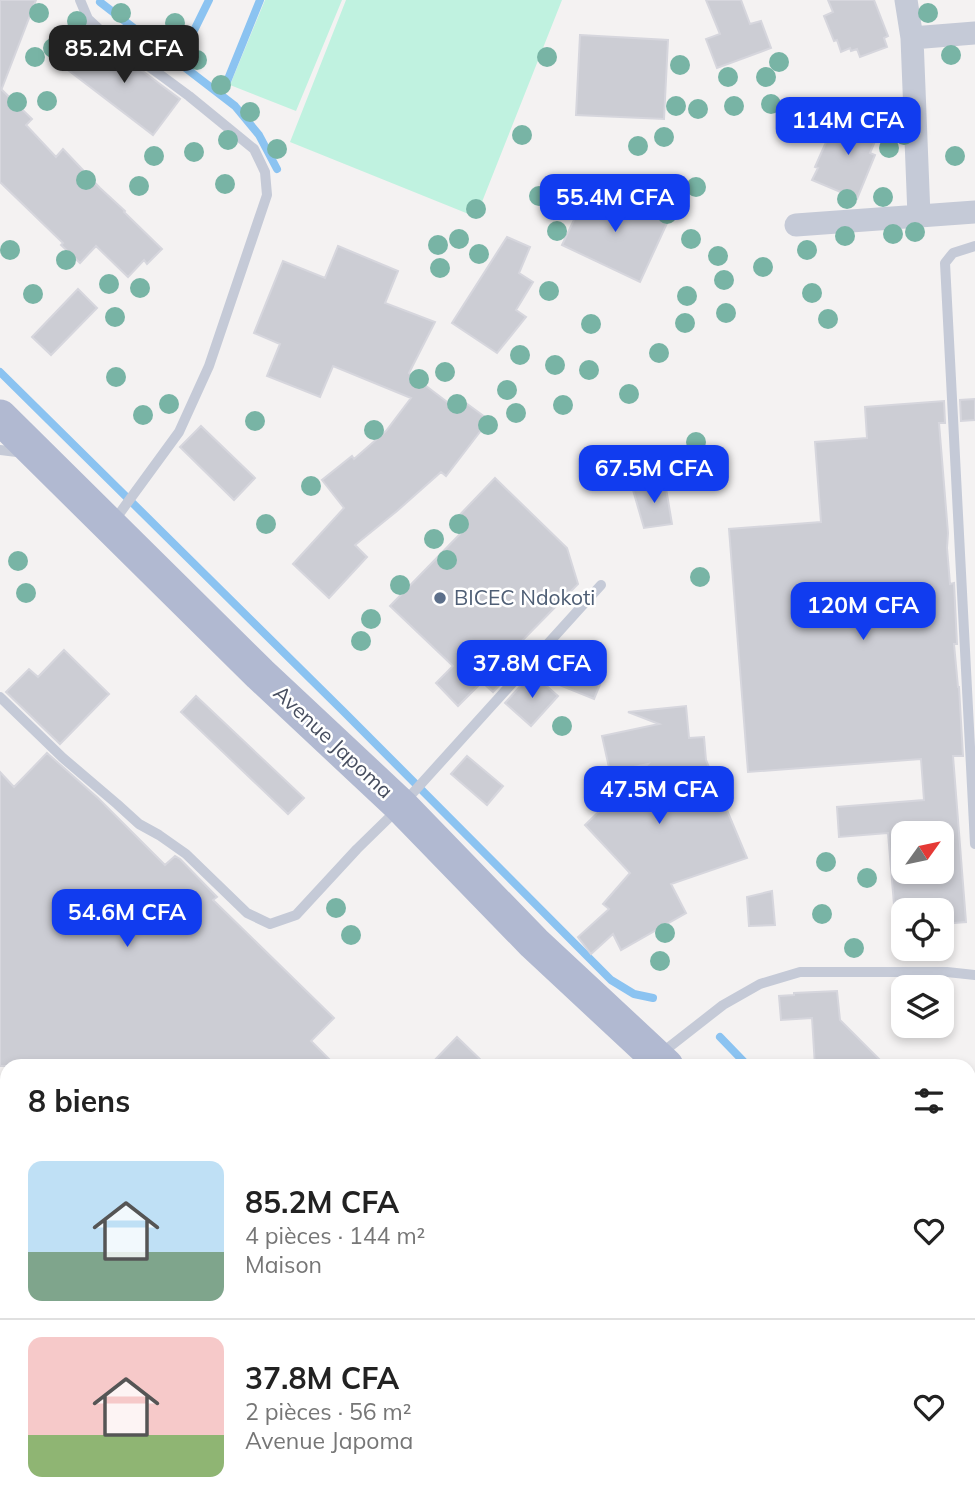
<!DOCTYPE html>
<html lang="fr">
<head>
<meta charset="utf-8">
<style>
  :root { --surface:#fff; --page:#f6f6f6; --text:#222; --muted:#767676; --line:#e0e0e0; --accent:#113cef }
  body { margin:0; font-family:Mulish,sans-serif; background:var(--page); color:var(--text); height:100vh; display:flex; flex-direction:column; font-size:26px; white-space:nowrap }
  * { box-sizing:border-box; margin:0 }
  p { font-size:23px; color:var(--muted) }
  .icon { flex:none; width:38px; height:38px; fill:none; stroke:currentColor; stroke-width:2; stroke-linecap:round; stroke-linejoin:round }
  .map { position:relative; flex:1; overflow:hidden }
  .side { position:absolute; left:0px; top:1059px; width:976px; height:450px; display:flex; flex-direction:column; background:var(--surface); border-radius:21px 21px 0 0; box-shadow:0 4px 10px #0003 }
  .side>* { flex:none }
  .needle { width:46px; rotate:57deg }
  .fabs { position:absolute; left:891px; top:821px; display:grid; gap:14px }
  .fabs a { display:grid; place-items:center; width:63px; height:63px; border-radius:14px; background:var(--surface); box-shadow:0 4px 10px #0003; font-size:35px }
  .price { position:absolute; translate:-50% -60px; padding:0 16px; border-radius:14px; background:var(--accent); color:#fff; font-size:23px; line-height:46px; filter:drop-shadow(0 2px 4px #0008) }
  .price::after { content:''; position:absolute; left:50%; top:42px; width:21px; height:16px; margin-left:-10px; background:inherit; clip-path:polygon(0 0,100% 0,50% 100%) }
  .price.current { background:#222; color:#fff }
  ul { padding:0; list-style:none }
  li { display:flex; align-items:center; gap:21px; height:175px; padding:0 28px }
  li+li { border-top:2px solid var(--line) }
  li span { display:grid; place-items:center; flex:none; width:196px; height:140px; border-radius:14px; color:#555 }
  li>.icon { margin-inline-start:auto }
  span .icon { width:84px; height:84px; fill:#fffc; stroke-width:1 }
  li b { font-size:30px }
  h2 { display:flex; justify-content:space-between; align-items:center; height:84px; padding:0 28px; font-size:30px }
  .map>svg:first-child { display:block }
  .green { fill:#c0f2e0 }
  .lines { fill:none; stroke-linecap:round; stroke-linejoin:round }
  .stream { stroke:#8bc3f1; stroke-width:8 }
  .building { fill:#cccdd4; stroke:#d6d6dd; stroke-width:2; fill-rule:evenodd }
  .service { stroke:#c5cad7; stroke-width:10 }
  .minor { stroke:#c5cad7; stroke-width:23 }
  .primary { stroke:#b1b9d1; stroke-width:35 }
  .tree { fill:#78b4a5 }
  .service-dot { fill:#5c6f8a; stroke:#fff; stroke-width:2.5 }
  .labels { text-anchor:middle; stroke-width:5; stroke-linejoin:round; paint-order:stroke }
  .service-label { font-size:21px; fill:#4e5e75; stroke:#fff; text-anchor:start }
  .street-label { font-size:21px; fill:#484f60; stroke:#fff }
</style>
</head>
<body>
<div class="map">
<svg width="975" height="1508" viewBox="0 0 975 1508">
  <rect width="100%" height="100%" fill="#f4f2f2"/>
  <path class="green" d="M 265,0 L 342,0 L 296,111 L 230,85 Z
    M 346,0 L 562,0 L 476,217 L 290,142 Z"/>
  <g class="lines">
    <path class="stream" d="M 100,2 L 235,106 L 259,135 L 277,169
      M 178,63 L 209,0
      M 226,84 L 260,0
      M 0,372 L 343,711 L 611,980 L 634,994 L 653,998
      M 720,1037 L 748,1066
      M 970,1289 L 975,1294
      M 970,1438 L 971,1439"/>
  </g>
  <path class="building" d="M 0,0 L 36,0 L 2,88 L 0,88 Z
    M 706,0 L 741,0 L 750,24 L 761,21 L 771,48 L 717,68 L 706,39 L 720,34 Z
    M 828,0 L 874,0 L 888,36 L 884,38 L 887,47 L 860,57 L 857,49 L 851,51 L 850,48 L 841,52 L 837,40 L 834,41 L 824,16 L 833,12 Z
    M 94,35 L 180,99 L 153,135 L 68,70 Z
    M 580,35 L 668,40 L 664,119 L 576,115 Z
    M 0,88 L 32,119 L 26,125 L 56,157 L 63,149 L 100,188 L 125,211 L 124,212 L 162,249 L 147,264 L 144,260 L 128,277 L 96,246 L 80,263 L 61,245 L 63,243 L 0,182 Z
    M 845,113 L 881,127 L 870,153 L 875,155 L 857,199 L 812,180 L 818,168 L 815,167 L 827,140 L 834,142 Z
    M 590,186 L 668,221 L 640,282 L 562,245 Z
    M 507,237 L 530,247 L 519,273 L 533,282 L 516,310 L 526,317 L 497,353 L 452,323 Z
    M 338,246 L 398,271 L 385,303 L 435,322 L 409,373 L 459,411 L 466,403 L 489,420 L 446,476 L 441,472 L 397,511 L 355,545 L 367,557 L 329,598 L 293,564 L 344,508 L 322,480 L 352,456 L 354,459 L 386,431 L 411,398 L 333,366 L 320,397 L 267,376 L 280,344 L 254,333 L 283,261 L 325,278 Z
    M 78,289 L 97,308 L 51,355 L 32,337 Z
    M 975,399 L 975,420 L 961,421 L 960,400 Z
    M 944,401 L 945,423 L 939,423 L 948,533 L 947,548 L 950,584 L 954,583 L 957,644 L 954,644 L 958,687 L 959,687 L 963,756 L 953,756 L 966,922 L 942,924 L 942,910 L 903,910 L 903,927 L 896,928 L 888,833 L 839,837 L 837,807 L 924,800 L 921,759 L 748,772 L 729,529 L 821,522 L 815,442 L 867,438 L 865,407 ZM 903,833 L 942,833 L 942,872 L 903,872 Z
    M 201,426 L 255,478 L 234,500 L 180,447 Z
    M 495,478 L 567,548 L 578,584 L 510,653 L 520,663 L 493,692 L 482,682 L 458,706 L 436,683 L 453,666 L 390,606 L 460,534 L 450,525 Z
    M 665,482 L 672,524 L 644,528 L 633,490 Z
    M 64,650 L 109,694 L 60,744 L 6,692 L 29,669 L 38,677 Z
    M 589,656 L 603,677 L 594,699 L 557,684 L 565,665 L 572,668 Z
    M 532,673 L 558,696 L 531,726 L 505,703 Z
    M 196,696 L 304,798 L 288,814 L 181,712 Z
    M 686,706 L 689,738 L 704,737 L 706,760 L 747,858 L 671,884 L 686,913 L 621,950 L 613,934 L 591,954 L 578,937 L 609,909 L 603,904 L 630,873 L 585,825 L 648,764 L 610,772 L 602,736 L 659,724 L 628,712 Z
    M 47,753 L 98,798 L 165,865 L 175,856 L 180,859 L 217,897 L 213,900 L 334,1018 L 311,1041 L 336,1066 L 0,1066 L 0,772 L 14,787 Z
    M 467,756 L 503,786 L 487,805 L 451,774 Z
    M 772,891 L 775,925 L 749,926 L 747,897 Z
    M 837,991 L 840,1020 L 886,1066 L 815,1066 L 812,1018 L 781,1020 L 779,996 L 794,995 L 794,993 Z
    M 457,1037 L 487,1066 L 429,1066 Z"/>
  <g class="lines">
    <path class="service" d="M 80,0 L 88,19 L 101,31 L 189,96 L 254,149 L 265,172 L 267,195 L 209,366 L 179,432 L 114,521
      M 975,246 L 953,253 L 945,263 L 975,844
      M 0,450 L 25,453
      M 0,697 L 63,758 L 117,804 L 139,824 L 159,835 L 186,854 L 247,913 L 270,924 L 296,915 L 357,849 L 401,806 L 601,585
      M 659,1055 L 723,1005 L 760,984 L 800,972 L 947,972 L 975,975
      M 0,1425 L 7,1418
      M 970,1465 L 975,1464
      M 531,1502 L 537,1508"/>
    <path class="minor" d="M 906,0 L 912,38 L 919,216
      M 912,38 L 975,33
      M 796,225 L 975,212
      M 173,1502 L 179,1508"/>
    <path class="primary" d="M 0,417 L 260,674 L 401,806 L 534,943 L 666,1066
      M 970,1354 L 975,1360"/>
  </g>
  <g class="tree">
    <circle cx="39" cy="13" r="10"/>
    <circle cx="121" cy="13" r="10"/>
    <circle cx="928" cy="13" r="10"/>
    <circle cx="77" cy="21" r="10"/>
    <circle cx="175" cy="23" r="10"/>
    <circle cx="53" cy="48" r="10"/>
    <circle cx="951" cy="55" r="10"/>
    <circle cx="35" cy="57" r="10"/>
    <circle cx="547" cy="57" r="10"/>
    <circle cx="197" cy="60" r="10"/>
    <circle cx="779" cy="62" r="10"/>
    <circle cx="680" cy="65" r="10"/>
    <circle cx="728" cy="77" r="10"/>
    <circle cx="766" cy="77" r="10"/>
    <circle cx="221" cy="85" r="10"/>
    <circle cx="47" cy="101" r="10"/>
    <circle cx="17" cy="102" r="10"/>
    <circle cx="771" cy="104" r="10"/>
    <circle cx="676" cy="106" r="10"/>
    <circle cx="734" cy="106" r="10"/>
    <circle cx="698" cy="109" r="10"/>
    <circle cx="250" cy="112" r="10"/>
    <circle cx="522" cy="135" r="10"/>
    <circle cx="904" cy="135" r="10"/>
    <circle cx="664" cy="137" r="10"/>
    <circle cx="228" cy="140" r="10"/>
    <circle cx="638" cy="146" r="10"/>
    <circle cx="889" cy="148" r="10"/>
    <circle cx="277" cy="149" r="10"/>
    <circle cx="194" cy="152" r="10"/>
    <circle cx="154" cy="156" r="10"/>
    <circle cx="955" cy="156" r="10"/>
    <circle cx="86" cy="180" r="10"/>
    <circle cx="225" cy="184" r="10"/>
    <circle cx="139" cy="186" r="10"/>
    <circle cx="696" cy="187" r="10"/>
    <circle cx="674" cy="188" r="10"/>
    <circle cx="539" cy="196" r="10"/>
    <circle cx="883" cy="197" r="10"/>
    <circle cx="847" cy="199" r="10"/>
    <circle cx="476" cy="209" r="10"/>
    <circle cx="667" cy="214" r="10"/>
    <circle cx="557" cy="231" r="10"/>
    <circle cx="915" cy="232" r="10"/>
    <circle cx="893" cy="234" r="10"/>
    <circle cx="845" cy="236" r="10"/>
    <circle cx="459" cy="239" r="10"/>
    <circle cx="691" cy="239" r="10"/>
    <circle cx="438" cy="245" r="10"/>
    <circle cx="10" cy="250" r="10"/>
    <circle cx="807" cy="250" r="10"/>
    <circle cx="479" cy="254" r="10"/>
    <circle cx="718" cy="256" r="10"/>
    <circle cx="66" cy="260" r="10"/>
    <circle cx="763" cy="267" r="10"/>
    <circle cx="440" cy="268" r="10"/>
    <circle cx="724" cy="280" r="10"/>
    <circle cx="109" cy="284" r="10"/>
    <circle cx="140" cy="288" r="10"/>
    <circle cx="549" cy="291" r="10"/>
    <circle cx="812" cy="293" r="10"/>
    <circle cx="33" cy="294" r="10"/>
    <circle cx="687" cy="296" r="10"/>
    <circle cx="726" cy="313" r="10"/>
    <circle cx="115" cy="317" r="10"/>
    <circle cx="828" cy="319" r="10"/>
    <circle cx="685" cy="323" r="10"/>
    <circle cx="591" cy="324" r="10"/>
    <circle cx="659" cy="353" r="10"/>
    <circle cx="520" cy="355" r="10"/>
    <circle cx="555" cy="365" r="10"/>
    <circle cx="589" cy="370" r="10"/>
    <circle cx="445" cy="372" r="10"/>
    <circle cx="116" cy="377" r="10"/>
    <circle cx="419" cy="379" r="10"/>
    <circle cx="507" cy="390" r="10"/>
    <circle cx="629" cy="394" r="10"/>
    <circle cx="169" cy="404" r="10"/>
    <circle cx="457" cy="404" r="10"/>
    <circle cx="563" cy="405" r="10"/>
    <circle cx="516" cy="413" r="10"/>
    <circle cx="143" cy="415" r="10"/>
    <circle cx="255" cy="421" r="10"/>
    <circle cx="488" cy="425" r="10"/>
    <circle cx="374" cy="430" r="10"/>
    <circle cx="696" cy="442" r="10"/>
    <circle cx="311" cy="486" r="10"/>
    <circle cx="266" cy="524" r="10"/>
    <circle cx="459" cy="524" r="10"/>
    <circle cx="434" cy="539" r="10"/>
    <circle cx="447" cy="560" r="10"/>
    <circle cx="18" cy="561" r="10"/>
    <circle cx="700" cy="577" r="10"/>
    <circle cx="400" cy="585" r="10"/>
    <circle cx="26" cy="593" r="10"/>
    <circle cx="371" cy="619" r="10"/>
    <circle cx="361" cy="641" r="10"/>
    <circle cx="562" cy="726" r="10"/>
    <circle cx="826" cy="862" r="10"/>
    <circle cx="867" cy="878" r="10"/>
    <circle cx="336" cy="908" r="10"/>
    <circle cx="822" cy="914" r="10"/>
    <circle cx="665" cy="933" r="10"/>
    <circle cx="351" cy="935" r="10"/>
    <circle cx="854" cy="948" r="10"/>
    <circle cx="660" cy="961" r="10"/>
  </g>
  <circle class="service-dot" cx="440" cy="598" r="7"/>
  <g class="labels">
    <g class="service-label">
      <text x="454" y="605">BICEC Ndokoti</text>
    </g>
    <g class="street-label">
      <text transform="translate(333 742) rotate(43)" y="7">Avenue Japoma</text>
    </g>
  </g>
</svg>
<div class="fabs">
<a><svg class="needle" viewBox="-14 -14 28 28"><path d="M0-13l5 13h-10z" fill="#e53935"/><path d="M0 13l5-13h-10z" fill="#767676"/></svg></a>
<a><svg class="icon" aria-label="locate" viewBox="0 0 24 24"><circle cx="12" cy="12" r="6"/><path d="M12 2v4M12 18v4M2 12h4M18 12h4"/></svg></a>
<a><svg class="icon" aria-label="layers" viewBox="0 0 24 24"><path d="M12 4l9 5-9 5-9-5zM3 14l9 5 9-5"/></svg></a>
</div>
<b class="price current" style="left:124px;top:85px">85.2M CFA</b>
<b class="price" style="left:848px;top:157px">114M CFA</b>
<b class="price" style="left:615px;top:234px">55.4M CFA</b>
<b class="price" style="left:654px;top:505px">67.5M CFA</b>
<b class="price" style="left:863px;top:642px">120M CFA</b>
<b class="price" style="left:532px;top:700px">37.8M CFA</b>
<b class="price" style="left:659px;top:826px">47.5M CFA</b>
<b class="price" style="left:127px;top:949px">54.6M CFA</b>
<section class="side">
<h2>8 biens<svg class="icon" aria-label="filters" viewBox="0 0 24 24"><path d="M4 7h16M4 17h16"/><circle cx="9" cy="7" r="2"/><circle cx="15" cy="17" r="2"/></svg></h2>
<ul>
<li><span style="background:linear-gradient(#bfe0f5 65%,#7fa58c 0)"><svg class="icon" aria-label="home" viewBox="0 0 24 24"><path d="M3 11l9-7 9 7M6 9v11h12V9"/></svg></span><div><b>85.2M CFA</b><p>4 pièces · 144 m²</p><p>Maison</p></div><svg class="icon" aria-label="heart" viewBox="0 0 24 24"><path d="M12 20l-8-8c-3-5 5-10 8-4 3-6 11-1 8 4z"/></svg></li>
<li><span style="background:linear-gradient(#f6c9c9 70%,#8fb573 0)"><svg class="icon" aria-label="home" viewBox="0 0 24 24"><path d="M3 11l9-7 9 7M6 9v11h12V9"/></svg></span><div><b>37.8M CFA</b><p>2 pièces · 56 m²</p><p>Avenue Japoma</p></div><svg class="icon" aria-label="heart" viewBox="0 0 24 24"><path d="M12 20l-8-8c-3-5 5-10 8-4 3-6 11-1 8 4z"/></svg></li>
</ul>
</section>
</div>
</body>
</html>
